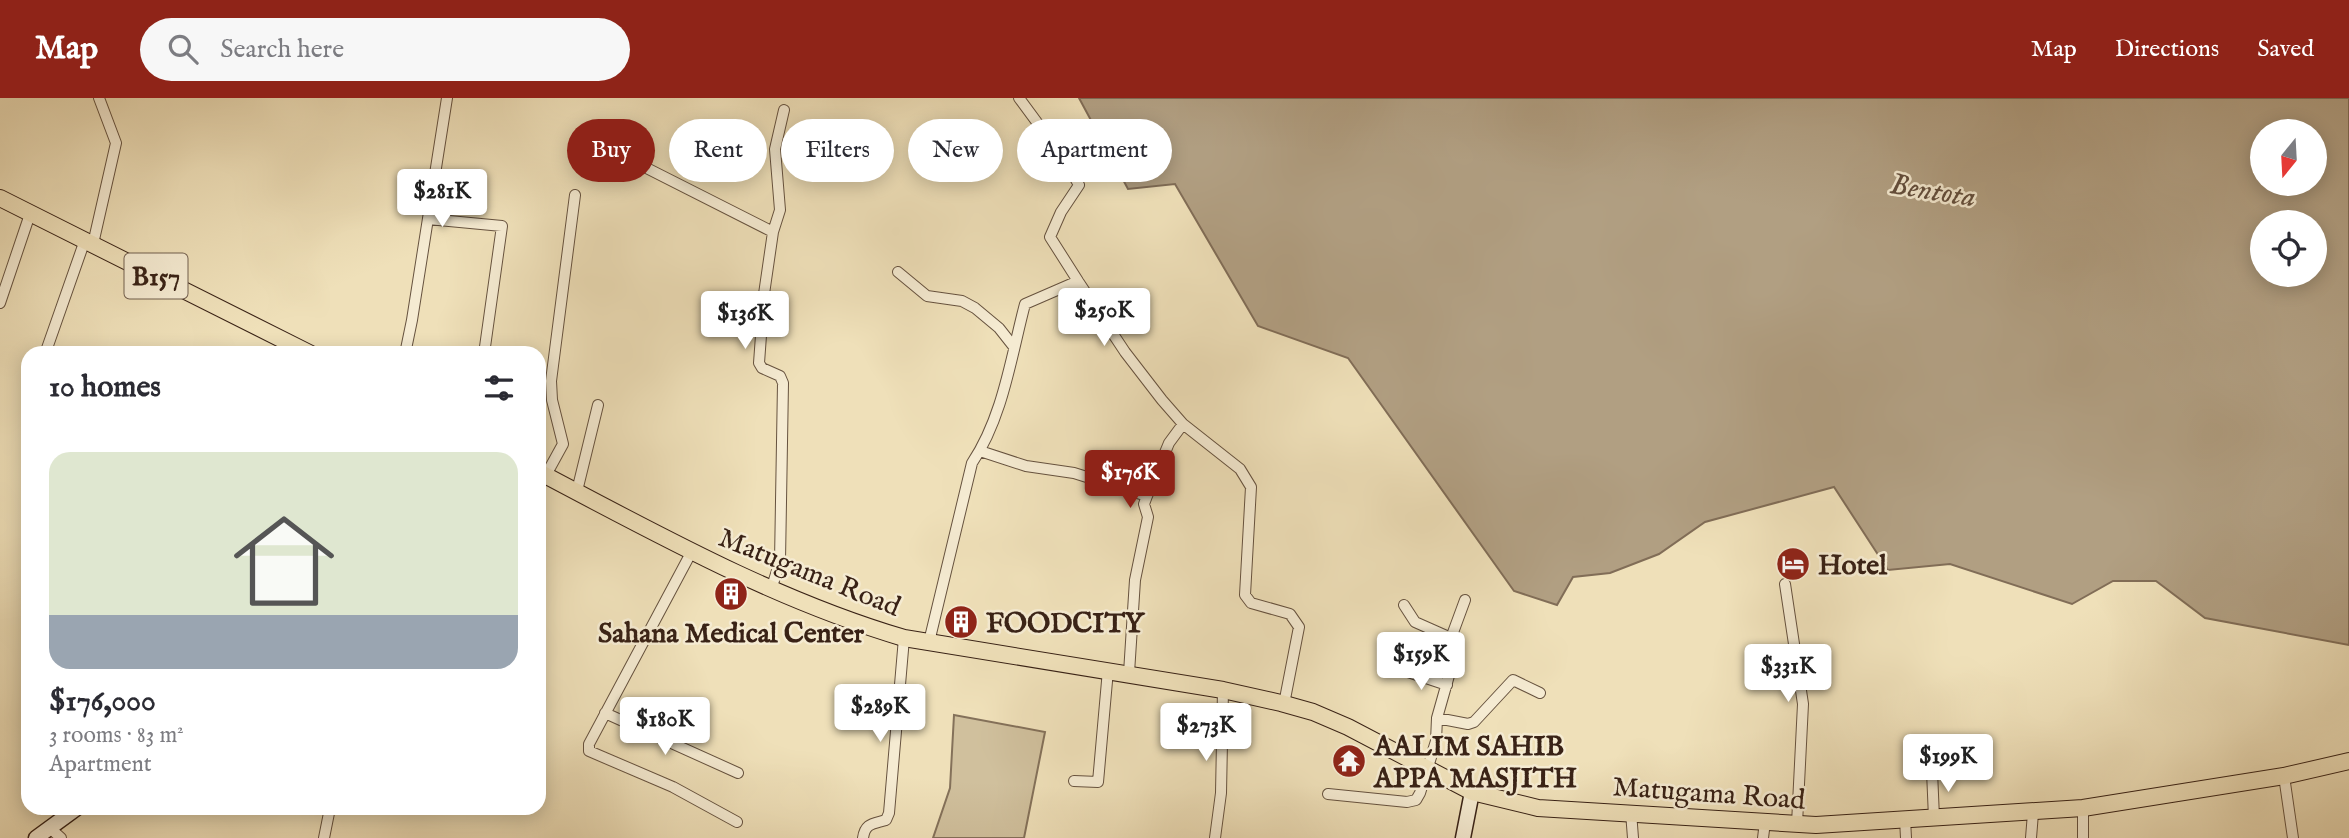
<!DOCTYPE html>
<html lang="en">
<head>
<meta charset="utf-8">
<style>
  :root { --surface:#fff; --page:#f7f7f7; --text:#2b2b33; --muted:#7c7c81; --accent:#8f2418 }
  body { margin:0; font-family:"IM FELL English",serif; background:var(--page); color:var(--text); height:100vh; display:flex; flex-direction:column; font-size:26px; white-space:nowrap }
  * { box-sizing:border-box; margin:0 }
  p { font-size:23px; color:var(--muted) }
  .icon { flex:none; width:38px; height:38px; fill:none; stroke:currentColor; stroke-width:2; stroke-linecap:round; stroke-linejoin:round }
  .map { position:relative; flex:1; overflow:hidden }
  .side { position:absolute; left:21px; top:248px; width:525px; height:469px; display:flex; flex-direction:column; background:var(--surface); border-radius:21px; box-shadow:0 4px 18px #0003 }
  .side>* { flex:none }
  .top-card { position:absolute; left:567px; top:21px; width:665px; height:63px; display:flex; gap:14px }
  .needle { width:46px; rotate:198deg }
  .fabs { position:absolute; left:2250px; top:21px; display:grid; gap:14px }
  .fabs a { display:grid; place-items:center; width:77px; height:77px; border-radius:50%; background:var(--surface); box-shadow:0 4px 18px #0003; font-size:35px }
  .price { position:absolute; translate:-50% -60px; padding:0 16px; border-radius:7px; background:#fff; color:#222; font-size:23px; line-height:46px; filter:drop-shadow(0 2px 4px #0008) }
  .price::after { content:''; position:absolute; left:50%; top:42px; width:21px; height:16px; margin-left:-10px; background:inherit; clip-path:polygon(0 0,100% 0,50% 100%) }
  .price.active { background:var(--accent); color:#fff }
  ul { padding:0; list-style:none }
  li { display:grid; align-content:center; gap:14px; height:371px; padding:0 28px }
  li span { display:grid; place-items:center; height:217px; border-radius:21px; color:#555 }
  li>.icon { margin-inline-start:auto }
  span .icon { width:126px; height:126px; fill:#fffc; stroke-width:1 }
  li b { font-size:30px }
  h2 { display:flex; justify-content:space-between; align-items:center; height:84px; padding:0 28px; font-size:30px }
  .pill { padding:0 24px; border-radius:32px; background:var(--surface); box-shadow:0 4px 18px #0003; font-size:24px; line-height:63px }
  .pill.active { background:var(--accent); color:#fff }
  header { display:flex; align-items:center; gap:42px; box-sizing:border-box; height:98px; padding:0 35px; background:var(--accent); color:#fff }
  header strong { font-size:33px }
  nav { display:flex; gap:38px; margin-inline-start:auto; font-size:24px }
  .search { width:490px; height:63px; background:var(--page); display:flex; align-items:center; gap:18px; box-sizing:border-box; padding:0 24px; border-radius:38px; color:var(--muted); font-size:26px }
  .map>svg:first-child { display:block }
  .green { fill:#d0c09d; stroke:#84715a; stroke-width:2 }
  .water { fill:#b19f82; stroke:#816d57; stroke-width:2; fill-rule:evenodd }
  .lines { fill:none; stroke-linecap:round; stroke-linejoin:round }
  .street-casing { stroke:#66523f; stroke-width:12 }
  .secondary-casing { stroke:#392216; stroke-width:17 }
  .primary-casing { stroke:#392216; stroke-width:18 }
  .street { stroke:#f5ebd2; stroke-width:10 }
  .secondary { stroke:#f5ebd2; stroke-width:14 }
  .primary { stroke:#efe0b9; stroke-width:16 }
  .labels { text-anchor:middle; stroke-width:5; stroke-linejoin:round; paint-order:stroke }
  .shield { fill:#f5ebd2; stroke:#715e4e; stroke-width:2 }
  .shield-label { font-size:26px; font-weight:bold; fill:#392216 }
  .poi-label { font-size:28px; font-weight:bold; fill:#392216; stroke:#f5ebd2; text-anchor:start }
  .street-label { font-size:28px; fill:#392216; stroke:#f5ebd2 }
  .water-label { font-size:30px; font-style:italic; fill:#634e3c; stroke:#f5ebd2 }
</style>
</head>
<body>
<header>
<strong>Map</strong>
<div class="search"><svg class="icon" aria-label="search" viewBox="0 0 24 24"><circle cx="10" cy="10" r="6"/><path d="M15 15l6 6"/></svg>Search here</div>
<nav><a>Map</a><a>Directions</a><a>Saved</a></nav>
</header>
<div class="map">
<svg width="2349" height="740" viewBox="0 0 2349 740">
  <rect width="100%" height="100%" fill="#efe0b9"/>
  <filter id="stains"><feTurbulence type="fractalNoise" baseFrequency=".00286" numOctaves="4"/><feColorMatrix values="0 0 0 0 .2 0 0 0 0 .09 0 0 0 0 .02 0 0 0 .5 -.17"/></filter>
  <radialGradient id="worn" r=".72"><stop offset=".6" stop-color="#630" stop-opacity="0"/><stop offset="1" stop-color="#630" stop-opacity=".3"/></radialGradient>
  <path class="green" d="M 954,617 L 1045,634 L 1024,740 L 933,740 L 950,690 Z"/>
  <path class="water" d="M 1079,0 L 2349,0 L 2349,547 L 2205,520 L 2156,483 L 2113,483 L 2072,506 L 1950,466 L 1888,472 L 1834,389 L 1705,424 L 1659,456 L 1610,475 L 1573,479 L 1557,507 L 1514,493 L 1348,260 L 1258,228 L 1175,86 L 1128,91 ZM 2315,33 L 2315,86 L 2263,86 L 2263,33 ZM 2315,124 L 2315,177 L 2263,177 L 2263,124 Z"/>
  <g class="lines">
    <g class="street-casing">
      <path id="street" d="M 1019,0 L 1064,61 L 1079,87 L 1061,114 L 1050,139 L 1078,183
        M 605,49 L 773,134
        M 428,121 L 502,128 L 484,256
        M 93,146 L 116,45 L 99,0
        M 898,174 L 927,198 L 962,203 L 975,210 L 999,230 L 1014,249
        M 0,205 L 30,116
        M 45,256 L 85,142
        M 405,256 L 412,222 L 447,0
        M 980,353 L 1026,368 L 1074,375 L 1147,398 L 1144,406 L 1148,419 L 1135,482 L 1129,575
        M 546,377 L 563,346 L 552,302 L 551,283 L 575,97
        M 577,393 L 598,307
        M 1147,398 L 1169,345 L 1183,326
        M 692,453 L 589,646 L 589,653 L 673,689 L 737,724
        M 1785,486 L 1803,606 L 1797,726
        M 771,492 L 780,463 L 783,285 L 780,278 L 762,270 L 759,265 L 764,196 L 773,134 L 780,112 L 775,51 L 784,12
        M 1451,540 L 1465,502
        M 929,544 L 972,365 C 1003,319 1011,259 1025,206 L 1078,183 L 1125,254 L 1162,302 L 1183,326 L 1240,371 L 1251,389 L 1245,497 L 1251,505 L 1290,516 L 1299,529 L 1284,606
        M 1405,573 L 1447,587
        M 605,615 L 738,675
        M 1437,620 L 1468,626 L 1474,624 L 1513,582 L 1540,595
        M 1932,673 L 1934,720
        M 2284,678 L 2293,740
        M 1074,683 L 1098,684 L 1108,572
        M 1328,696 L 1407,704 L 1416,702 L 1420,695 L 1436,643 L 1437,620 L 1450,574 L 1451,540 L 1415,524 L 1404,507
        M 2083,710 L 2083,740
        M 1631,714 L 1633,740
        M 1905,721 L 1906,740
        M 51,731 L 61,740
        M 324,740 L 330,710
        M 863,740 C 865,725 873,726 886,722 L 889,715 L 904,540
        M 1215,740 L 1221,695 L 1223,592
        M 1763,740 L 1765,724
        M 2031,740 L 2033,715"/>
    </g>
    <g class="secondary-casing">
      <path id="secondary" d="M 36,740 L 77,710
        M 1463,740 L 1472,694"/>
    </g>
    <g class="primary-casing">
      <path id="primary" d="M 0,100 L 311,256
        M 539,374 C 657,436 775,502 904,540 L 1223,592 L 1281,605 L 1313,614 L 1348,629 L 1472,694 L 1538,710 L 1816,727 L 2083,710 L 2284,678 L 2349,663"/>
    </g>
    <use href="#street" class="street"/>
    <use href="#secondary" class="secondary"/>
    <use href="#primary" class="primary"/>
  </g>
  <defs>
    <g id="hotel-disc" transform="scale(1.75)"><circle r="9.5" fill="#8f2418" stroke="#f5ebd2"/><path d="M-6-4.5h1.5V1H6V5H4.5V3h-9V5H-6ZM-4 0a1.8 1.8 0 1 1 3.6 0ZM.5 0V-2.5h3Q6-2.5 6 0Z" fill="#fff"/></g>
    <g id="building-disc" transform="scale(1.75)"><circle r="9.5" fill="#8f2418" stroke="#f5ebd2"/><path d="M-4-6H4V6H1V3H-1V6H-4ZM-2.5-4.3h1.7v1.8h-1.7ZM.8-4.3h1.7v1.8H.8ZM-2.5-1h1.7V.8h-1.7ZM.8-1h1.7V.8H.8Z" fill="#fff"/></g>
    <g id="temple-disc" transform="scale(1.75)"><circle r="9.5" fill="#8f2418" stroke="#f5ebd2"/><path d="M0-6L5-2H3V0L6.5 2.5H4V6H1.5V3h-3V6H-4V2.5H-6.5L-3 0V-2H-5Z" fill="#fff"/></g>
  </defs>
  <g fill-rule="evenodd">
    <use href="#hotel-disc" x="1793" y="466"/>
    <use href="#building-disc" x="731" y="496"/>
    <use href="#building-disc" x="961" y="524"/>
    <use href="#temple-disc" x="1349" y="663"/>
  </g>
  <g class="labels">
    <rect class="shield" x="124.5" y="155.5" width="63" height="45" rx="5"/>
    <g class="shield-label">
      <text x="156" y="187">B157</text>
    </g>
    <g class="poi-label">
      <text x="1818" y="476">Hotel</text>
      <text x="986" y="534">FOODCITY</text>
      <text x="731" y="544" text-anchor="middle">Sahana Medical Center</text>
      <text x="1374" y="657">AALIM SAHIB<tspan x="1374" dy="32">APPA MASJITH</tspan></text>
    </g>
    <g class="street-label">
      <text transform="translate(810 473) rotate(22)" y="10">Matugama Road</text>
      <text transform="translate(1709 694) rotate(4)" y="10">Matugama Road</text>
    </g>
    <g class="water-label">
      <text transform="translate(1933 92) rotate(9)" y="10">Bentota</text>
    </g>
  </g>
  <rect width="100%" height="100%" filter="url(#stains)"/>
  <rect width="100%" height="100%" fill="url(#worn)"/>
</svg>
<div class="fabs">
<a><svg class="needle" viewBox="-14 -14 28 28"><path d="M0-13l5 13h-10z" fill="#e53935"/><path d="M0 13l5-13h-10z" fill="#7c7c81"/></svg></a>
<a><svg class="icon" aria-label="locate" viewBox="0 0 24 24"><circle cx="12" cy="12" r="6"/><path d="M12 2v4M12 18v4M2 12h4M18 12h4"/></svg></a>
</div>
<b class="price" style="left:442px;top:131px">$281K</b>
<b class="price" style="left:1104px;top:250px">$250K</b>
<b class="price" style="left:745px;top:253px">$136K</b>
<b class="price active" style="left:1130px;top:412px">$176K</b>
<b class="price" style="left:1421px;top:594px">$159K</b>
<b class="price" style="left:1788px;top:606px">$331K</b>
<b class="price" style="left:880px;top:646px">$289K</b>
<b class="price" style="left:665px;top:659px">$180K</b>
<b class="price" style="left:1206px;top:665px">$273K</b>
<b class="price" style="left:1948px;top:696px">$199K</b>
<div class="top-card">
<a class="pill active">Buy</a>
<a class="pill">Rent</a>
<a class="pill">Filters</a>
<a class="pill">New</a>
<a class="pill">Apartment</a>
</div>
<section class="side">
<h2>10 homes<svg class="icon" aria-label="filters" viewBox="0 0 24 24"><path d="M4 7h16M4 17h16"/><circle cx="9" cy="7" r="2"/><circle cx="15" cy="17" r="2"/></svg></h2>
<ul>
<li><span style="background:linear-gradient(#dfe7d0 75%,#9aa5b1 0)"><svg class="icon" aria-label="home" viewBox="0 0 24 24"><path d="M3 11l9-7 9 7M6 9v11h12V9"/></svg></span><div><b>$176,000</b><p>3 rooms · 83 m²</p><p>Apartment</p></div></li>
</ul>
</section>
</div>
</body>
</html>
